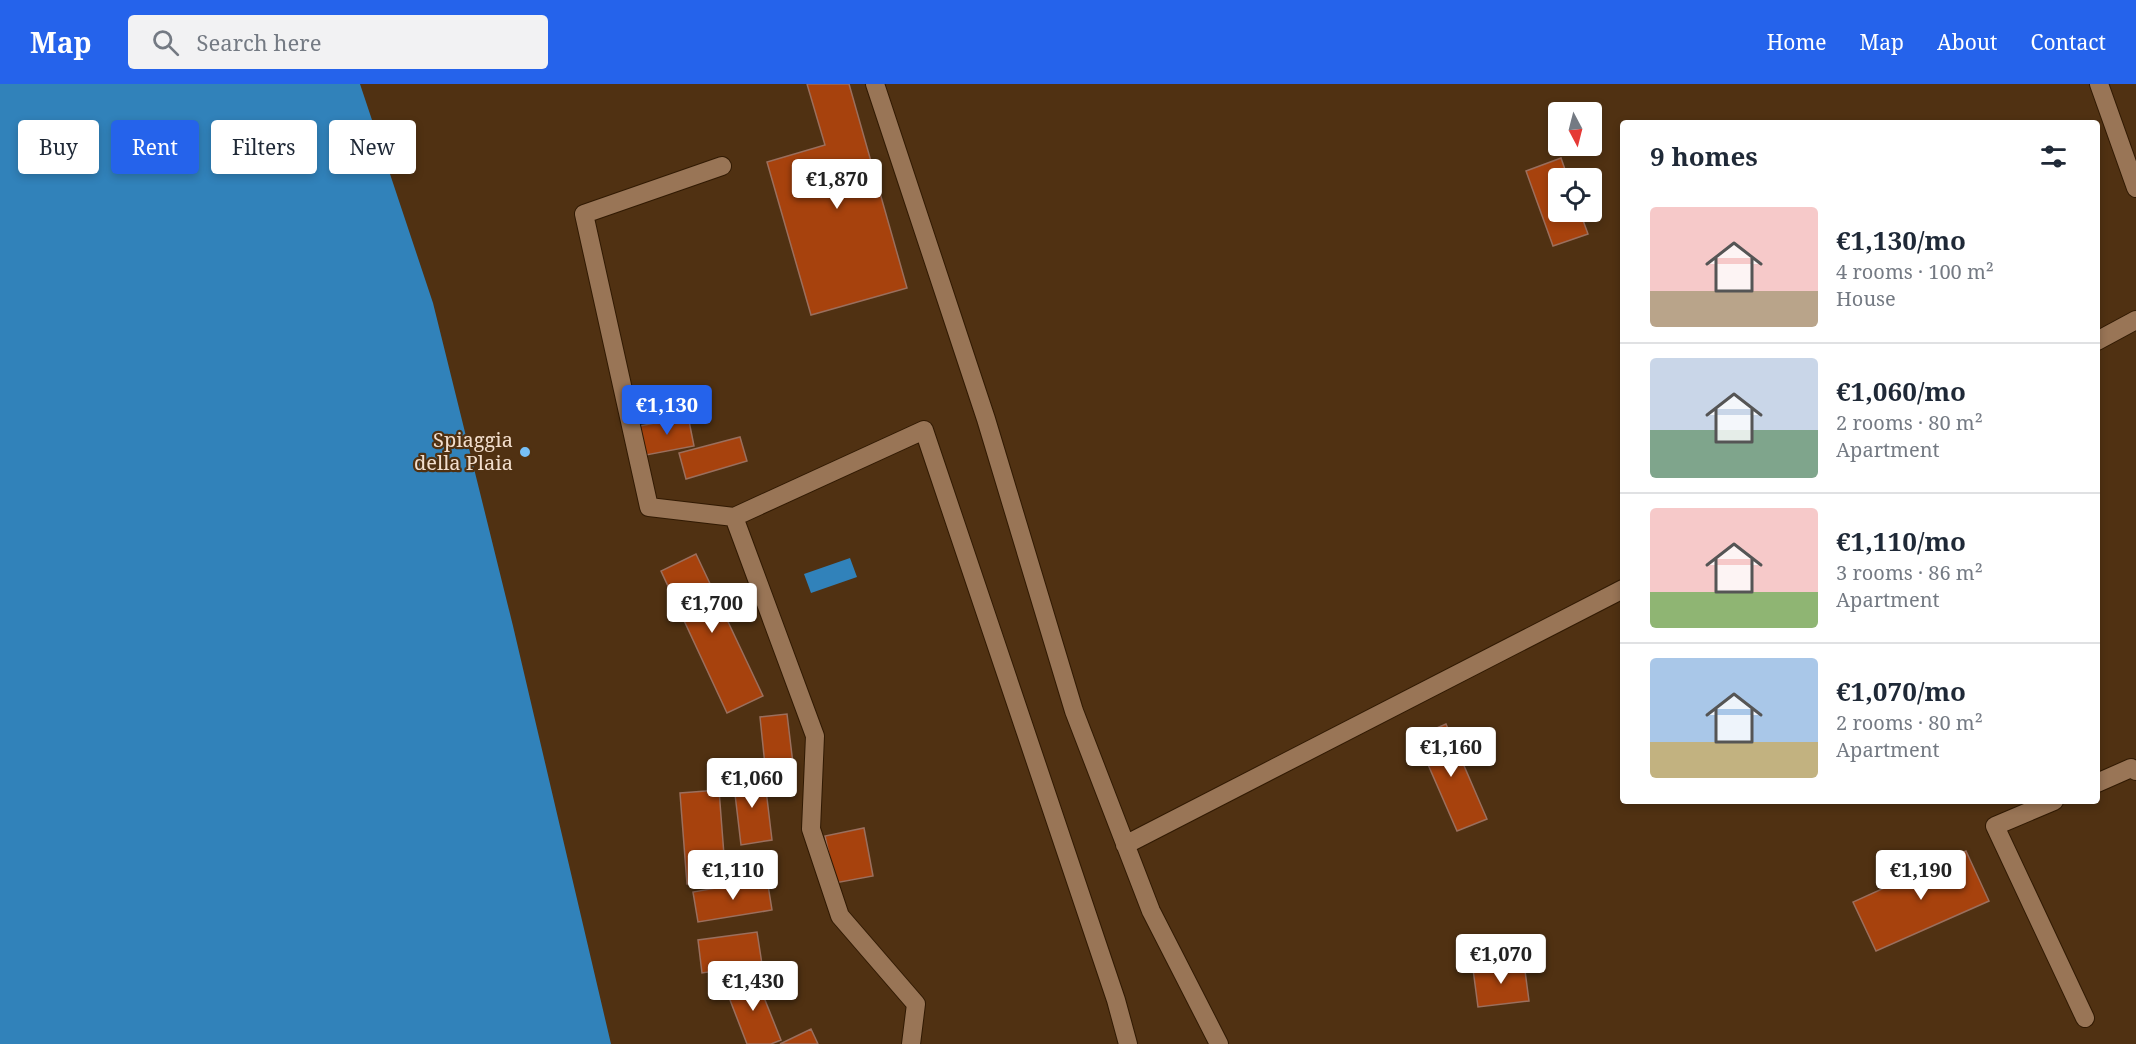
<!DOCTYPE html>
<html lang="en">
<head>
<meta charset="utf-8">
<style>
  :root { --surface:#fff; --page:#f2f2f3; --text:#1f2937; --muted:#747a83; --line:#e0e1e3; --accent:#2563eb }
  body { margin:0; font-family:"Noto Serif",serif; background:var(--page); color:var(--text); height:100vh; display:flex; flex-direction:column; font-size:22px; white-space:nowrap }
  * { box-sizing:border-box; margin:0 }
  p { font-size:20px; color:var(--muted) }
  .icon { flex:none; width:33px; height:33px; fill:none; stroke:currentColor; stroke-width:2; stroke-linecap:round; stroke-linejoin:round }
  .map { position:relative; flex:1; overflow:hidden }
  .side { position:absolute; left:1620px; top:36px; width:480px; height:684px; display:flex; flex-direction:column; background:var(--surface); border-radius:6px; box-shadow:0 3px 9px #0003 }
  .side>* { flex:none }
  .hud { position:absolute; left:18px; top:36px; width:570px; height:54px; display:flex; gap:12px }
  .needle { width:39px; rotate:173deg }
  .tools { position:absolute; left:1548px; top:18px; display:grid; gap:12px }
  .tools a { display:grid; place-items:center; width:54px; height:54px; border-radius:6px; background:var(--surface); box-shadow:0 3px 9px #0003; font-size:30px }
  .price { position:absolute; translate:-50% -51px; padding:0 14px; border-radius:6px; background:#fff; color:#222; font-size:20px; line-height:39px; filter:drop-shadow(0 2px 3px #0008) }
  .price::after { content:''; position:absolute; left:50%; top:36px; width:18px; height:14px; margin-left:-9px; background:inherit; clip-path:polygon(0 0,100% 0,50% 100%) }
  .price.on { background:var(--accent); color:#fff }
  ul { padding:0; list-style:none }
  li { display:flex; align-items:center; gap:18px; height:150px; padding:0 30px }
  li+li { border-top:2px solid var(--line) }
  li span { display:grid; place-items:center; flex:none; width:168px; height:120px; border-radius:6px; color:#555 }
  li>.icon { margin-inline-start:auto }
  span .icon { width:72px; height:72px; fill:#fffc; stroke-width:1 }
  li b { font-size:26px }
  h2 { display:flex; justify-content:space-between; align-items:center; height:72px; padding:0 30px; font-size:26px }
  .chip { padding:0 21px; border-radius:6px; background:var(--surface); box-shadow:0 3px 9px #0003; font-size:21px; line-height:54px }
  .chip.on { background:var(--accent); color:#fff }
  header { display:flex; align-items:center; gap:36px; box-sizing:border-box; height:84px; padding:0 30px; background:var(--accent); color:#fff }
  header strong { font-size:28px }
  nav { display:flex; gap:33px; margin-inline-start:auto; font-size:21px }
  .search { width:420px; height:54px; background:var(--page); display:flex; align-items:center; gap:15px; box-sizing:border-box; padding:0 21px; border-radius:6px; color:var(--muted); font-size:22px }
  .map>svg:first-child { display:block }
  .water { fill:#3182ba }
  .building { fill:#a7420d; stroke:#9b6f5d; stroke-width:1.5 }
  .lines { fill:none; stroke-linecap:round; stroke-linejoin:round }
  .lane-casing { stroke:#311a03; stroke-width:20 }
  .lane { stroke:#997556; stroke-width:18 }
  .poi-dot { fill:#77c0f7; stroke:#503112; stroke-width:2 }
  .labels { text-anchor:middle; stroke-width:4.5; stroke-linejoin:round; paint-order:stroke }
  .poi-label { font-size:20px; fill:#f2decd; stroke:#503112; text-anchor:end }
</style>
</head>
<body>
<header>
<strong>Map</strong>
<div class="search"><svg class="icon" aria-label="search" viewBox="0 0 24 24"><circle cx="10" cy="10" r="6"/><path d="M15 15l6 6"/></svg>Search here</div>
<nav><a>Home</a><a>Map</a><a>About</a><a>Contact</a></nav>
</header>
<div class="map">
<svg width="2136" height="960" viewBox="0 0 2136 960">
  <rect width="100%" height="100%" fill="#503112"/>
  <path class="water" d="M 0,0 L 360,0 L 433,219 L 513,542 L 611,960 L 0,960 Z
    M 850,474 L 857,493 L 811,509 L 804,490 Z"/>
  <path class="building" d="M 807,0 L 849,0 L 907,204 L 811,231 L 767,78 L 825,61 Z
    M 1561,74 L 1568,94 L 1558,94 L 1558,128 L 1580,128 L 1588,150 L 1553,162 L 1526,87 Z
    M 688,332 L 694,362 L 646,371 L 640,342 Z
    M 740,353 L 747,377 L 686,395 L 679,369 Z
    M 696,470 L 763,612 L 727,629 L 661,487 Z
    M 787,630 L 794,688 L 766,691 L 760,633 Z
    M 1446,640 L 1487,735 L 1457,747 L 1416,653 Z
    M 764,689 L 772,756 L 741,761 L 733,693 Z
    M 719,706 L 726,797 L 687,800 L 680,709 Z
    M 864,744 L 873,792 L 835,799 L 825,752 Z
    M 1966,767 L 1989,817 L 1876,867 L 1853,818 Z
    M 767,795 L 772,826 L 698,838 L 693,808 Z
    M 757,848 L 762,880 L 702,889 L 698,856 Z
    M 1524,879 L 1529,917 L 1478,923 L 1473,885 Z
    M 755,891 L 781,956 L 771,960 L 747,960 L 725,903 Z
    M 811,945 L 818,960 L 780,960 Z"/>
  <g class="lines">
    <g class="lane-casing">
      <path id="lane" d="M 875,0 L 986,335 L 1074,627 L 1151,827 L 1219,960
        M 2099,0 L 2136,104
        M 722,82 L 584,130 L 649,423 L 734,433 L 815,652 L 811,745 L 840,832 L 916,920 L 911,960
        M 2097,257 L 2136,236
        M 734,433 L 924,346 L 1116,916 L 1128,960
        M 2097,699 L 2131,684 L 2136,687
        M 2054,717 L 1995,742 L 2085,934
        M 1125,761 L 1623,505"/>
    </g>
    <use href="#lane" class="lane"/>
  </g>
  <circle class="poi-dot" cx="525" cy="368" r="6"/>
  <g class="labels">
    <g class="poi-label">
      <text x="513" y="363">Spiaggia<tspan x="513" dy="23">della Plaia</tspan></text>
    </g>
  </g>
</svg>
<div class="tools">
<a><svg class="needle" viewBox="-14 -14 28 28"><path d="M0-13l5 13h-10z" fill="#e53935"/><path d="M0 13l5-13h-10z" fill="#747a83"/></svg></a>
<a><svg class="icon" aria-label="locate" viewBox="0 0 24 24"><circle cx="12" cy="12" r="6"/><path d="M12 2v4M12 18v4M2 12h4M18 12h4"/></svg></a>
</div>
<b class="price" style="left:837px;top:126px">€1,870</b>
<b class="price on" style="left:667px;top:352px">€1,130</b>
<b class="price" style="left:712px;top:550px">€1,700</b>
<b class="price" style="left:1451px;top:694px">€1,160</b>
<b class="price" style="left:752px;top:725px">€1,060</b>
<b class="price" style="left:733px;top:817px">€1,110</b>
<b class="price" style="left:1921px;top:817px">€1,190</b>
<b class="price" style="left:1501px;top:901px">€1,070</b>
<b class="price" style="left:753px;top:928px">€1,430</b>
<div class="hud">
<a class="chip">Buy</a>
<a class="chip on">Rent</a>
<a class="chip">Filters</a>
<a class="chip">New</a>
</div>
<section class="side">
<h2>9 homes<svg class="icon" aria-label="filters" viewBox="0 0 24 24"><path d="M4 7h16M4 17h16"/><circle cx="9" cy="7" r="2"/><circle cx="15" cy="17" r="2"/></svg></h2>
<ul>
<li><span style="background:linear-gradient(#f6c9c9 70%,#b9a48a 0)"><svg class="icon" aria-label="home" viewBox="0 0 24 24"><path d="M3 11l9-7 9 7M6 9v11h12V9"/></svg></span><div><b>€1,130/mo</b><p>4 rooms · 100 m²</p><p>House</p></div></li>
<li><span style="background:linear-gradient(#c9d6e8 60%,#7fa58c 0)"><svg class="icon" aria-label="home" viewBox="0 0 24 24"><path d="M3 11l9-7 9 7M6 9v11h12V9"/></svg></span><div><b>€1,060/mo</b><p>2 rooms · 80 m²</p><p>Apartment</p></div></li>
<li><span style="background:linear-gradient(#f6c9c9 70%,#8fb573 0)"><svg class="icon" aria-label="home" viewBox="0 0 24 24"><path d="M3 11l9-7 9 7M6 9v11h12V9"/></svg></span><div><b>€1,110/mo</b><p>3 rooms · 86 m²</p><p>Apartment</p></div></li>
<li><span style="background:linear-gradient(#a9c7e8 70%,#c2b280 0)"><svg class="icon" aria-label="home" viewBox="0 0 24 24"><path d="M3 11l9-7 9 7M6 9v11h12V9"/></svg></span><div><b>€1,070/mo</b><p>2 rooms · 80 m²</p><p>Apartment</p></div></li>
</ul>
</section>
</div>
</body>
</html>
